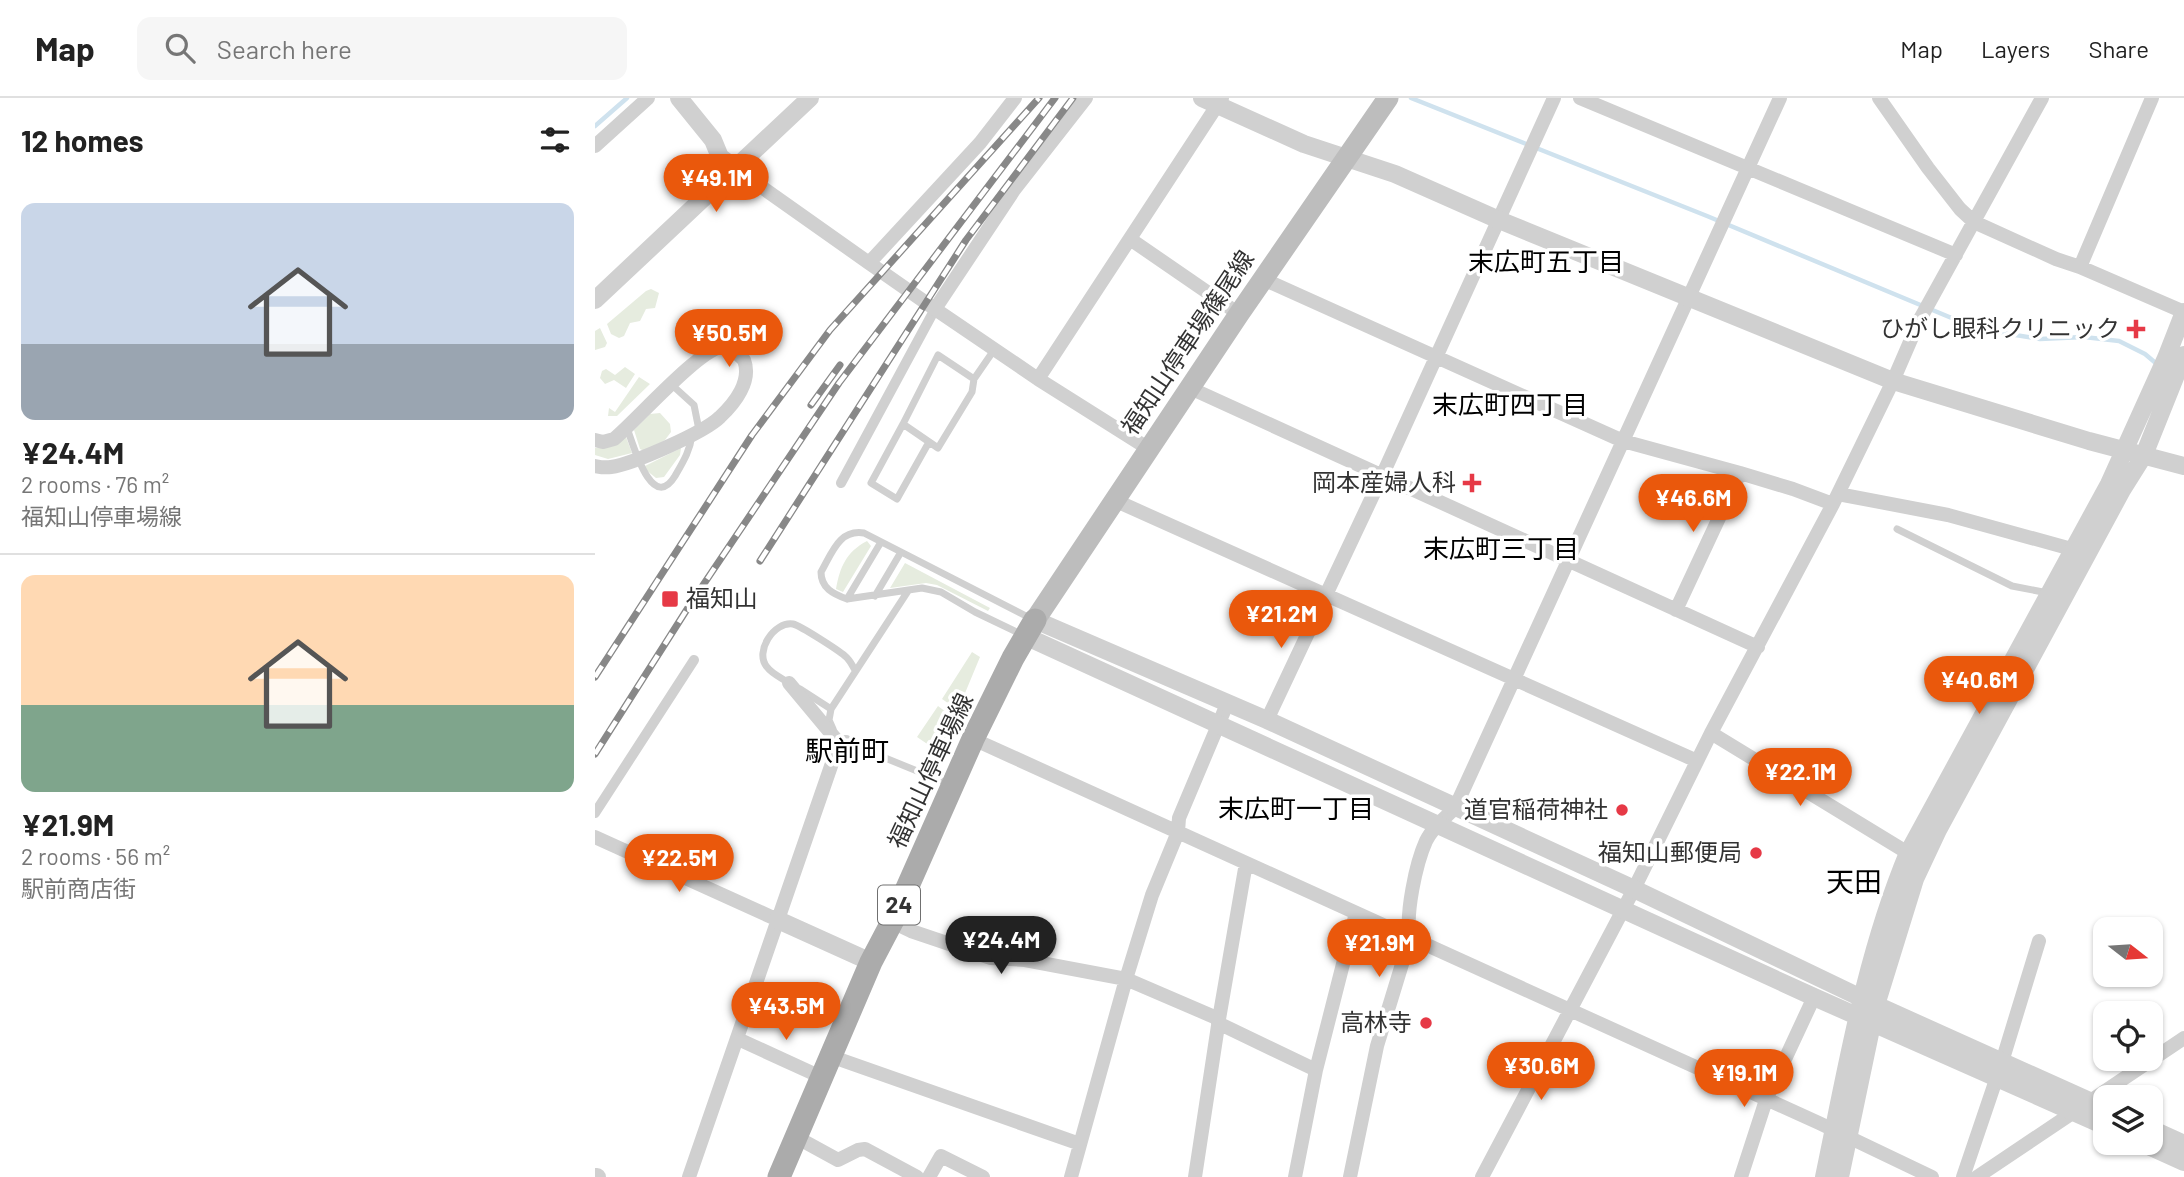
<!DOCTYPE html>
<html lang="en">
<head>
<meta charset="utf-8">
<style>
  :root { --surface:#fff; --page:#f6f6f6; --text:#222; --muted:#767676; --line:#e0e0e0; --accent:#ea580c }
  body { margin:0; font-family:Barlow,"Noto Sans JP",sans-serif; background:var(--page); color:var(--text); height:100vh; display:flex; flex-direction:column; font-size:26px; white-space:nowrap }
  * { box-sizing:border-box; margin:0 }
  p { font-size:23px; color:var(--muted) }
  .icon { flex:none; width:38px; height:38px; fill:none; stroke:currentColor; stroke-width:2; stroke-linecap:round; stroke-linejoin:round }
  .map { position:relative; flex:1; overflow:hidden }
  .drawer { display:flex; flex-direction:column; background:var(--surface); width:595px }
  .drawer>* { flex:none }
  .needle { width:46px; rotate:107deg }
  .buttons { position:absolute; left:1498px; top:819px; display:grid; gap:14px }
  .buttons a { display:grid; place-items:center; width:70px; height:70px; border-radius:14px; background:var(--surface); box-shadow:0 2px 5px #0004; font-size:35px }
  .price { position:absolute; translate:-50% -60px; padding:0 16px; border-radius:24px; background:var(--accent); color:#fff; font-size:23px; line-height:46px; filter:drop-shadow(0 2px 4px #0008) }
  .price::after { content:''; position:absolute; left:50%; top:42px; width:21px; height:16px; margin-left:-10px; background:inherit; clip-path:polygon(0 0,100% 0,50% 100%) }
  .price.current { background:#222; color:#fff }
  ul { padding:0; list-style:none }
  li { display:grid; align-content:center; gap:14px; height:371px; padding:0 21px }
  li+li { border-top:2px solid var(--line) }
  li span { display:grid; place-items:center; height:217px; border-radius:14px; color:#555 }
  li>.icon { margin-inline-start:auto }
  span .icon { width:126px; height:126px; fill:#fffc; stroke-width:1 }
  li b { font-size:30px }
  h2 { display:flex; justify-content:space-between; align-items:center; height:84px; padding:0 21px; font-size:30px }
  header { display:flex; align-items:center; gap:42px; box-sizing:border-box; height:98px; padding:0 35px; background:var(--surface); border-bottom:2px solid var(--line) }
  header strong { font-size:33px }
  nav { display:flex; gap:38px; margin-inline-start:auto; font-size:24px }
  .search { width:490px; height:63px; background:var(--page); display:flex; align-items:center; gap:18px; box-sizing:border-box; padding:0 24px; border-radius:14px; color:var(--muted); font-size:26px }
  main { display:flex; flex:1; min-height:0 }
  .map>svg:first-child { display:block }
  .green { fill:#e6ecdf }
  .lines { fill:none; stroke-linecap:round; stroke-linejoin:round }
  .stream { stroke:#cfe2ee; stroke-width:4.5 }
  .service { stroke:#d0d0d0; stroke-width:7 }
  .pedestrian { stroke:#d0d0d0; stroke-width:10 }
  .minor { stroke:#d0d0d0; stroke-width:14 }
  .tertiary { stroke:#d0d0d0; stroke-width:18 }
  .secondary { stroke:#bdbdbd; stroke-width:21 }
  .primary { stroke:#ababab; stroke-width:23 }
  .rail-casing { stroke:#888; stroke-width:7 }
  .rail { stroke:#fff; stroke-width:4.5; stroke-dasharray:13; stroke-linecap:butt }
  .poi-dot { fill:#e63946; stroke:#fff; stroke-width:2.5 }
  .labels { text-anchor:middle; stroke-width:7; stroke-linejoin:round; paint-order:stroke }
  .shield { fill:#fff; stroke:#707070; stroke-width:2 }
  .shield-label { font-size:23px; font-weight:bold; fill:#333 }
  .poi-label { font-size:24px; fill:#333; stroke:#fff; text-anchor:end }
  .street-label { font-size:24px; fill:#333; stroke:#fff }
  .neighbourhood-label { font-size:26px; fill:#000; stroke:#fff }
  .quarter-label { font-size:28px; fill:#000; stroke:#fff }
</style>
</head>
<body>
<header>
<strong>Map</strong>
<div class="search"><svg class="icon" aria-label="search" viewBox="0 0 24 24"><circle cx="10" cy="10" r="6"/><path d="M15 15l6 6"/></svg>Search here</div>
<nav><a>Map</a><a>Layers</a><a>Share</a></nav>
</header>
<main>
<section class="drawer">
<h2>12 homes<svg class="icon" aria-label="filters" viewBox="0 0 24 24"><path d="M4 7h16M4 17h16"/><circle cx="9" cy="7" r="2"/><circle cx="15" cy="17" r="2"/></svg></h2>
<ul>
<li><span style="background:linear-gradient(#c9d6e8 65%,#9aa5b1 0)"><svg class="icon" aria-label="home" viewBox="0 0 24 24"><path d="M3 11l9-7 9 7M6 9v11h12V9"/></svg></span><div><b>¥24.4M</b><p>2 rooms · 76 m²</p><p>福知山停車場線</p></div></li>
<li><span style="background:linear-gradient(#ffd9b3 60%,#7fa58c 0)"><svg class="icon" aria-label="home" viewBox="0 0 24 24"><path d="M3 11l9-7 9 7M6 9v11h12V9"/></svg></span><div><b>¥21.9M</b><p>2 rooms · 56 m²</p><p>駅前商店街</p></div></li>
</ul>
</section>
<div class="map">
<svg width="1589" height="1079" viewBox="0 0 1589 1079">
  <rect width="100%" height="100%" fill="#fff"/>
  <path class="green" d="M 56,191 L 64,195 L 60,210 L 51,211 L 45,223 L 35,225 L 29,238 L 24,240 L 16,236 L 12,226 L 51,193 Z
    M 5,230 L 12,245 L 10,249 L 0,252 L 0,233 Z
    M 30,269 L 40,276 L 31,290 L 19,282 L 10,286 L 5,280 L 7,273 L 11,271 L 20,277 Z
    M 44,279 L 55,286 L 22,318 L 13,318 L 14,310 L 20,314 Z
    M 65,315 L 75,326 L 76,334 L 70,342 L 49,353 L 45,351 L 39,332 L 55,316 Z
    M 31,339 L 37,355 L 13,361 L 0,357 L 0,350 L 11,350 Z
    M 86,350 L 85,357 L 69,379 L 61,380 L 51,372 L 50,368 Z
    M 272,443 L 276,448 L 248,494 L 241,491 C 245,469 251,454 272,443 Z
    M 310,465 L 395,510 L 393,513 L 342,487 L 331,485 L 295,490 Z
    M 377,554 L 385,559 L 363,612 L 347,601 Z
    M 343,608 L 359,620 L 344,654 L 322,639 Z"/>
  <g class="lines">
    <path class="stream" d="M 816,0 L 1112,118 L 1383,231 L 1445,241 L 1489,239 L 1524,243 L 1550,256 L 1563,267
      M 0,28 L 32,0"/>
    <path class="service" d="M 379,281 L 343,257 L 308,326 L 343,350 L 377,294 L 379,281 L 399,252
      M 77,287 L 99,307 L 104,332
      M 308,326 L 276,385 L 302,401 L 334,344
      M 32,330 C 38,346 57,416 80,378 C 88,364 95,353 97,337
      M 1302,431 L 1417,488 L 1453,495
      M 280,498 L 306,454
      M 252,501 L 286,444
      M 426,536 L 380,514 L 346,494 L 327,490 L 252,501 C 238,496 226,490 226,474 C 237,455 244,431 269,435 L 435,520
      M 194,585 C 187,580 177,576 172,569 C 159,554 179,523 198,526 C 206,528 243,552 250,558 C 255,562 257,567 260,572
      M 205,591 L 236,611
      M 238,631 L 234,622 L 236,611 L 313,493
      M 251,644 L 354,686"/>
    <path class="pedestrian" d="M 246,385 L 340,211
      M 0,715 L 99,562"/>
    <path class="minor" d="M 491,0 L 419,92 L 340,211 L 443,281 L 554,351
      M 985,0 L 1361,157
      M 1284,0 L 1333,70 L 1365,111 L 1379,124 L 1461,161 L 1485,169 L 1589,214
      M 0,48 L 53,0
      M 141,71 L 274,165 L 385,45 L 420,0
      M 535,141 L 644,216
      M 274,165 L 340,211
      M 1485,169 L 1557,0
      M 668,181 L 1028,343 L 1145,375 L 1198,391 L 1238,406
      M 443,281 L 627,0
      M 595,290 L 1163,549
      M 0,342 L 8,344 L 19,341 C 41,323 104,251 127,249 C 136,248 143,256 149,262 C 157,283 140,305 125,319 C 110,334 38,366 16,369 C 10,370 5,369 0,368
      M 1243,396 L 1353,417 L 1473,450 L 1485,457
      M 519,402 L 1102,663
      M 1081,512 L 1145,375
      M 194,585 L 244,645
      M 672,622 L 787,378 L 959,0
      M 1116,635 L 1313,755
      M 378,641 L 1224,1025 L 1337,1079
      M 0,739 L 183,822
      M 297,824 L 316,833 L 396,860 L 430,862 L 531,881 L 624,921
      M 623,925 L 721,972
      M 143,941 L 226,979
      M 235,958 L 485,1046
      M 201,1039 L 243,1062 L 263,1052 L 270,1051 L 322,1079
      M 94,1079 L 244,645 L 251,644
      M 334,1079 L 346,1058 L 388,1079
      M 476,1079 L 531,881 L 557,797 L 583,734 L 584,720 L 632,606
      M 600,1079 L 624,921 L 651,765
      M 700,1079 L 721,972 L 761,815
      M 755,1079 L 782,948 L 815,840 C 810,817 821,765 831,743 C 837,730 850,720 860,710 L 1185,0
      M 887,1079 L 1039,791 L 1116,635 L 1238,406 L 1298,283 L 1324,223 L 1447,0
      M 1146,1079 L 1171,1002 L 1219,899
      M 1368,1079 L 1407,964 L 1444,843
      M 1382,1079 L 1589,940"/>
    <path class="tertiary" d="M 84,0 L 118,42 L 125,59 L 141,71
      M 607,0 L 709,46 L 800,76 L 904,122 L 1298,283 L 1494,343 L 1589,368
      M 0,202 L 215,0
      M 440,522 L 672,622 L 1039,791 L 1281,907 L 1510,1010
      M 430,538 L 1219,899 L 1510,1028
      M 183,822 L 276,864
      M 1556,1031 L 1589,1046
      M 1547,1045 L 1589,1064
      M 0,1079 L 2,1079
      M 1229,1079 C 1252,969 1270,859 1313,755 L 1514,386 L 1571,260 L 1589,214
      M 1245,1079 L 1281,907 L 1320,781 L 1343,732 L 1527,392 L 1549,357 L 1589,257"/>
    <path class="secondary" d="M 440,522 L 644,216 L 793,0"/>
    <path class="primary" d="M 184,1079 L 276,864 L 297,824 L 378,641 L 418,560 L 440,522"/>
    <g class="rail-casing">
      <path id="rail" d="M 216,307 L 245,267
        M 165,463 L 371,142 L 478,0
        M 0,579 L 157,337 L 235,232 L 444,0
        M 0,656 L 96,505 L 244,285 L 460,0"/>
    </g>
    <use href="#rail" class="rail"/>
  </g>
  <g class="poi-dot">
    <path d="M1537.5 220.5h7v7h7v7h-7v7h-7v-7h-7v-7h7z"/>
    <path d="M873.5 374.5h7v7h7v7h-7v7h-7v-7h-7v-7h7z"/>
    <rect x="66" y="492" width="18" height="18" rx="3.5"/>
    <circle cx="1027" cy="712" r="7"/>
    <circle cx="1161" cy="755" r="7"/>
    <circle cx="831" cy="925" r="7"/>
  </g>
  <g class="labels">
    <rect class="shield" x="283" y="787.5" width="42" height="39" rx="5"/>
    <g class="shield-label">
      <text x="304" y="815">24</text>
    </g>
    <g class="poi-label">
      <text x="1525" y="239">ひがし眼科クリニック</text>
      <text x="861" y="393">岡本産婦人科</text>
      <text x="91" y="509" text-anchor="start">福知山</text>
      <text x="1013" y="720">道官稲荷神社</text>
      <text x="1147" y="763">福知山郵便局</text>
      <text x="817" y="933">高林寺</text>
    </g>
    <g class="street-label">
      <text transform="translate(593 245) rotate(-56)" y="8">福知山停車場篠尾線</text>
      <text transform="translate(336 673) rotate(-65)" y="8">福知山停車場線</text>
    </g>
    <g class="neighbourhood-label">
      <text x="951" y="173">末広町五丁目</text>
      <text x="915" y="316">末広町四丁目</text>
      <text x="906" y="460">末広町三丁目</text>
      <text x="701" y="720">末広町一丁目</text>
    </g>
    <g class="quarter-label">
      <text x="252" y="663">駅前町</text>
      <text x="1259" y="794">天田</text>
    </g>
  </g>
</svg>
<div class="buttons">
<a><svg class="needle" viewBox="-14 -14 28 28"><path d="M0-13l5 13h-10z" fill="#e53935"/><path d="M0 13l5-13h-10z" fill="#767676"/></svg></a>
<a><svg class="icon" aria-label="locate" viewBox="0 0 24 24"><circle cx="12" cy="12" r="6"/><path d="M12 2v4M12 18v4M2 12h4M18 12h4"/></svg></a>
<a><svg class="icon" aria-label="layers" viewBox="0 0 24 24"><path d="M12 4l9 5-9 5-9-5zM3 14l9 5 9-5"/></svg></a>
</div>
<b class="price" style="left:121px;top:116px">¥49.1M</b>
<b class="price" style="left:134px;top:271px">¥50.5M</b>
<b class="price" style="left:1098px;top:436px">¥46.6M</b>
<b class="price" style="left:686px;top:552px">¥21.2M</b>
<b class="price" style="left:1384px;top:618px">¥40.6M</b>
<b class="price" style="left:1205px;top:710px">¥22.1M</b>
<b class="price" style="left:84px;top:796px">¥22.5M</b>
<b class="price current" style="left:406px;top:878px">¥24.4M</b>
<b class="price" style="left:784px;top:881px">¥21.9M</b>
<b class="price" style="left:191px;top:944px">¥43.5M</b>
<b class="price" style="left:946px;top:1004px">¥30.6M</b>
<b class="price" style="left:1149px;top:1011px">¥19.1M</b>
</div>
</main>
</body>
</html>
